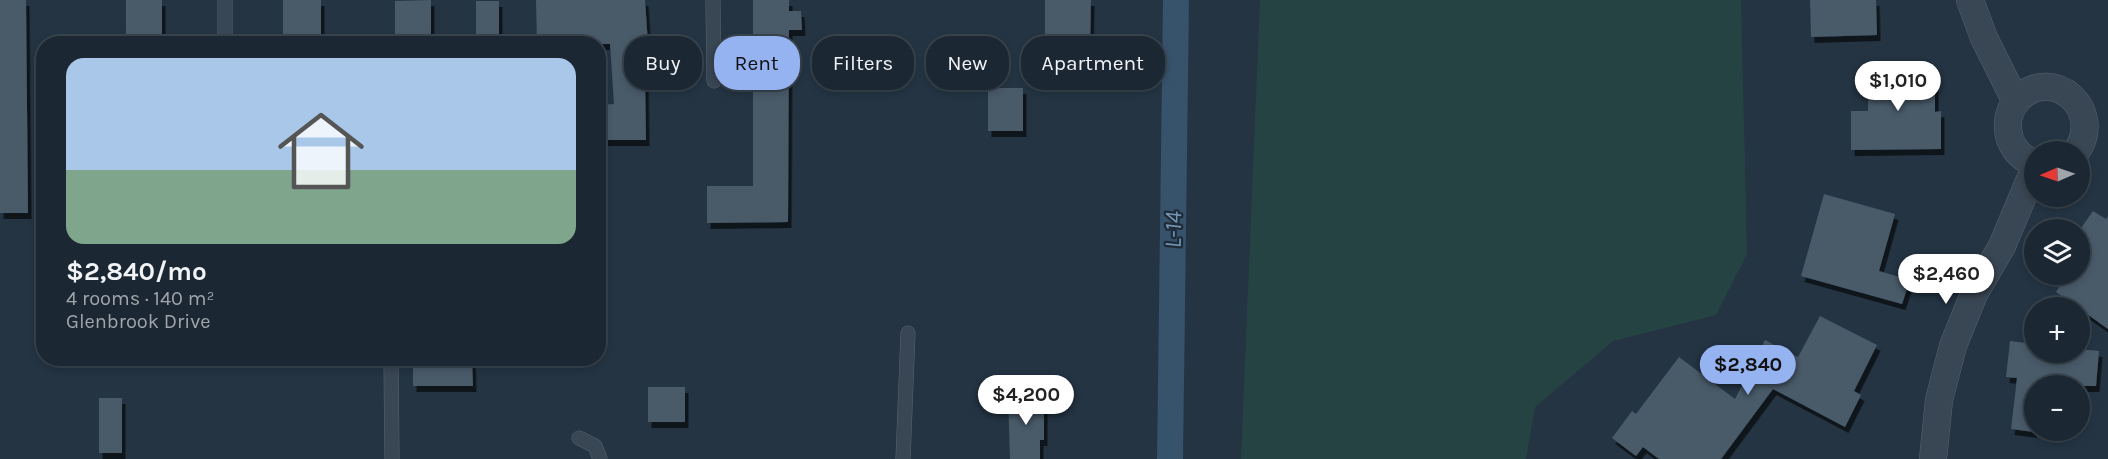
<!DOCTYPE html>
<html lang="en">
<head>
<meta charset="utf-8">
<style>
  :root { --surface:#1b2732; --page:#28333e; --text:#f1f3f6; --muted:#a0a5ac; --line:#39444d; --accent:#95b2f1 }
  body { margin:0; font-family:Karla,sans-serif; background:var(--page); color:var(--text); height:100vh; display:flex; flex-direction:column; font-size:22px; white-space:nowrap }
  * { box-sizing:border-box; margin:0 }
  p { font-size:20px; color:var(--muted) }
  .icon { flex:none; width:33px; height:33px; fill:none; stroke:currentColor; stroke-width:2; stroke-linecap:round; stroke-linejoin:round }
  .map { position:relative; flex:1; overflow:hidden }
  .panel { position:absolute; left:36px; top:36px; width:570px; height:330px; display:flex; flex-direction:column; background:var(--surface); border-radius:24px; box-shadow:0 3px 9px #0003,0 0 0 2px var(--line) }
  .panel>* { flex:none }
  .top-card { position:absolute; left:624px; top:36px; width:570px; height:54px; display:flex; gap:12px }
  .needle { width:39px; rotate:268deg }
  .fabs { position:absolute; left:2024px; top:141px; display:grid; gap:12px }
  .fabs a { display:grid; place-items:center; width:66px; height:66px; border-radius:50%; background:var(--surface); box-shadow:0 3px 9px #0003,0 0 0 2px var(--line); font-size:30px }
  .price { position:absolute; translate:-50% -51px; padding:0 14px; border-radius:21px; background:#fff; color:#222; font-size:20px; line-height:39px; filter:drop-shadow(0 2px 3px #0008) }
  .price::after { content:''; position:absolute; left:50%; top:36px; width:18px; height:14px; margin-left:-9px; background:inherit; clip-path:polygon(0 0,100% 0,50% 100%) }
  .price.current { background:var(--accent); color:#111 }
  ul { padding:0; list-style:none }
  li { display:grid; align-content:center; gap:12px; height:318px; padding:0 30px }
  li span { display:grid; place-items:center; height:186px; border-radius:18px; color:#555 }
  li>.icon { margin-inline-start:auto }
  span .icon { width:108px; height:108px; fill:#fffc; stroke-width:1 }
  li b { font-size:26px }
  .tag { padding:0 21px; border-radius:24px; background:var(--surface); box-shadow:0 3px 9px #0003,0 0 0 2px var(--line); font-size:21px; line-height:54px }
  .tag.current { background:var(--accent); color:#111 }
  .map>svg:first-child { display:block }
  .green { fill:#264344 }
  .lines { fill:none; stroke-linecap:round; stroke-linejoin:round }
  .canal { stroke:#37526b; stroke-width:26 }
  .building { fill:#485a69; filter:url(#shadow) }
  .service-casing { stroke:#576470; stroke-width:15 }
  .minor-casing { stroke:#576470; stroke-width:28 }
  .service { stroke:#394653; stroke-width:14 }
  .minor { stroke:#394653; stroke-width:27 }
  .labels { text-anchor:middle; stroke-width:4.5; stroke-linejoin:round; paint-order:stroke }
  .water-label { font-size:24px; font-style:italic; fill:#7495b1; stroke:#1e2b38 }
</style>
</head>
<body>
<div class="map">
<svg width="2108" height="459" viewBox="0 0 2108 459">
  <defs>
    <filter id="shadow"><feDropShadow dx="3.5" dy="6" stdDeviation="0" flood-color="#0009"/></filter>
  </defs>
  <rect width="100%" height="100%" fill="#243443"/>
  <path class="green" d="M 1260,0 L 1741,0 L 1747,254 L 1716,315 L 1613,341 L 1535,407 L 1526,459 L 1241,459 Z"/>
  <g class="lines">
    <path class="canal" d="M 1170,459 L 1176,0"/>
  </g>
  <path class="building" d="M 0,0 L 26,0 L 28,213 L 0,213 Z
    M 126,0 L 162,0 L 162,44 L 126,44 Z
    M 283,0 L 321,0 L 321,44 L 283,44 Z
    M 431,0 L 431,44 L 395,44 L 395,1 Z
    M 536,0 L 645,0 L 650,73 L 645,74 L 646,140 L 598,140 L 598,105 L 614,104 L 610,44 L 537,44 Z
    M 753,0 L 789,0 L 789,11 L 801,11 L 802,30 L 789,30 L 788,222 L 707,223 L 707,186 L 753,186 Z
    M 1045,0 L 1091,0 L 1090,51 L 1045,51 Z
    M 1810,0 L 1876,0 L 1877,35 L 1811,37 Z
    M 476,1 L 499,1 L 499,44 L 476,44 Z
    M 1868,68 L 1935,68 L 1935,112 L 1941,111 L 1941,149 L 1851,150 L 1851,111 L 1868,111 Z
    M 988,88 L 1023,88 L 1023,131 L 988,131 Z
    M 1824,194 L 1895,214 L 1879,271 L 1910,280 L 1902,304 L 1801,276 Z
    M 2093,211 L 2106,219 L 2108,216 L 2108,329 L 2056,292 L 2067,274 L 2079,274 L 2079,258 L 2087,246 L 2079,241 L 2079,231 Z
    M 1820,316 L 1877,345 L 1854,391 L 1861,395 L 1845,427 L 1773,389 L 1721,459 L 1659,459 L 1643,447 L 1636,456 L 1612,438 L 1632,411 L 1636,414 L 1679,357 L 1735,399 L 1765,340 L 1798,357 Z
    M 2010,341 L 2034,344 L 2034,352 L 2079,352 L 2079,349 L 2099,351 L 2096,386 L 2034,386 L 2034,432 L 2011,429 L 2017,378 L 2006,377 Z
    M 413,358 L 472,358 L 473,386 L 413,386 Z
    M 648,387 L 685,387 L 685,422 L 648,422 Z
    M 1044,394 L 1044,440 L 1040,440 L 1040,459 L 1010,459 L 1008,395 Z
    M 99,398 L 122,398 L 122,453 L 99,453 Z"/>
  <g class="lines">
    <g class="service-casing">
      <path id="service" d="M 225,0 L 225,44
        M 713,0 L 714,81
        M 391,358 L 392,459
        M 579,438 L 595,446 L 600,459
        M 903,459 L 908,333"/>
    </g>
    <g class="minor-casing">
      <path id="minor" d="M 1970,0 L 1984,38 L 2016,102
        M 2034,163 C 2019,157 2009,145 2008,129 C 2007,118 2011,107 2018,99 C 2054,64 2105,111 2076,152
        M 1933,459 L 1939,400 L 1953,346 L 1974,294 L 2002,246 L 2034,170"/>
    </g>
    <use href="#service" class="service"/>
    <use href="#minor" class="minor"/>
  </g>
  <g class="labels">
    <g class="water-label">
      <text transform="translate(1173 230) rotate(-89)" y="8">L-14</text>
    </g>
  </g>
</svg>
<div class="fabs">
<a><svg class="needle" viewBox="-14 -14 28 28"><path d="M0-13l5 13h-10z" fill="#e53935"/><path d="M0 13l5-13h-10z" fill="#a0a5ac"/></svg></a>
<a><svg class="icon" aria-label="layers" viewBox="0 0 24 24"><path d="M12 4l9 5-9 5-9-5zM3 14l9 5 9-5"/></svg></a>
<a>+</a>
<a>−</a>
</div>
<b class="price" style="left:1898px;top:112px">$1,010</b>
<b class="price" style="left:1946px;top:305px">$2,460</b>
<b class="price current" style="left:1748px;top:396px">$2,840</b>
<b class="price" style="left:1026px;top:426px">$4,200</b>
<div class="top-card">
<a class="tag">Buy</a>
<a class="tag current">Rent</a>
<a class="tag">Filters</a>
<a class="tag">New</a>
<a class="tag">Apartment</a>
</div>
<section class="panel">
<ul>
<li><span style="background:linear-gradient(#a9c7e8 60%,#7fa58c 0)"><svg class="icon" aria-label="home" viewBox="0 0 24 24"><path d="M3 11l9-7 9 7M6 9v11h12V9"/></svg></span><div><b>$2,840/mo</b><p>4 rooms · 140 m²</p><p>Glenbrook Drive</p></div></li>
</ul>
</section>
</div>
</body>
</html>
